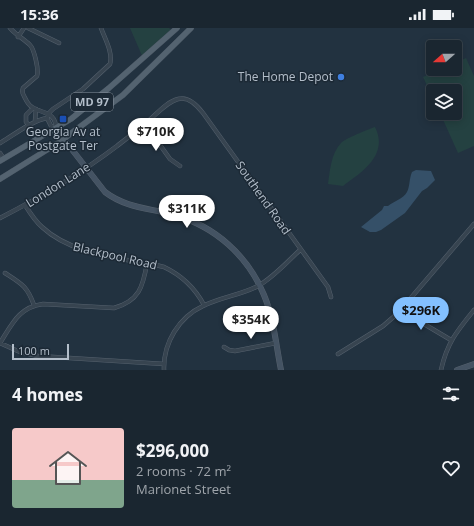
<!DOCTYPE html>
<html lang="en">
<head>
<meta charset="utf-8">
<style>
  :root { --surface:#1a2630; --page:#232e38; --text:#f1f3f6; --muted:#9fa5ab; --line:#38434c; --accent:#83c0ff }
  body { margin:0; font-family:"Open Sans",sans-serif; background:var(--page); color:var(--text); height:100vh; display:flex; flex-direction:column; font-size:15px; white-space:nowrap }
  * { box-sizing:border-box; margin:0 }
  p { font-size:13px; color:var(--muted) }
  .icon { flex:none; width:22px; height:22px; fill:none; stroke:currentColor; stroke-width:2; stroke-linecap:round; stroke-linejoin:round }
  .map { position:relative; height:342px; overflow:hidden }
  .panel { display:flex; flex-direction:column; background:var(--surface); flex:1 }
  .panel>* { flex:none }
  .needle { width:26px; rotate:249deg }
  .tools { position:absolute; left:426px; top:12px; display:grid; gap:8px }
  .tools a { display:grid; place-items:center; width:36px; height:36px; border-radius:4px; background:var(--surface); box-shadow:0 2px 10px #0003,0 0 0 1px var(--line); font-size:20px }
  .scale { position:absolute; left:12px; bottom:10px; width:57px; box-sizing:border-box; padding-left:4px; border:2px solid #b3beca; border-top:0; font-size:11px; line-height:14px; white-space:nowrap; color:#b3beca; -webkit-text-stroke:3px #1c2935; paint-order:stroke }
  .price { position:absolute; translate:-50% -34px; padding:0 9px; border-radius:14px; background:#fff; color:#222; font-size:13px; line-height:26px; filter:drop-shadow(0 1px 2px #0008) }
  .price::after { content:''; position:absolute; left:50%; top:24px; width:12px; height:9px; margin-left:-6px; background:inherit; clip-path:polygon(0 0,100% 0,50% 100%) }
  .price.active { background:var(--accent); color:#111 }
  ul { padding:0; list-style:none }
  li { display:flex; align-items:center; gap:12px; height:100px; padding:0 12px }
  li span { display:grid; place-items:center; flex:none; width:112px; height:80px; border-radius:4px; color:#555 }
  li>.icon { margin-inline-start:auto }
  span .icon { width:48px; height:48px; fill:#fffc; stroke-width:1 }
  li b { font-size:17px }
  h2 { display:flex; justify-content:space-between; align-items:center; height:48px; padding:0 12px; font-size:17px }
  .status { display:flex; justify-content:space-between; align-items:center; height:28px; padding:0 20px; background:var(--surface); direction:ltr }
  .status svg { height:11px; fill:currentColor }
  .map>svg:first-child { display:block }
  .green { fill:#244141 }
  .water { fill:#355068 }
  .lines { fill:none; stroke-linecap:round; stroke-linejoin:round }
  .street-casing { stroke:#55616d; stroke-width:4.5 }
  .secondary-casing { stroke:#55616d; stroke-width:6 }
  .primary-casing { stroke:#404d59; stroke-width:6 }
  .street { stroke:#374450; stroke-width:3.5 }
  .secondary { stroke:#445363; stroke-width:5 }
  .primary { stroke:#546370; stroke-width:5.5 }
  .shop-dot { fill:#3f7fe0; stroke:#1c2935; stroke-width:1.5 }
  .transit-dot { fill:#1a4fb4; stroke:#1c2935; stroke-width:1.5 }
  .labels { text-anchor:middle; stroke-width:3; stroke-linejoin:round; paint-order:stroke }
  .shield { fill:#1c2935; stroke:#86919d; stroke-width:1 }
  .shield-label { font-size:11px; font-weight:bold; fill:#b3beca }
  .poi-label { font-size:12px; fill:#b3beca; stroke:#1c2935; text-anchor:end }
  .street-label { font-size:12px; fill:#b3beca; stroke:#1c2935 }
</style>
</head>
<body>
<div class="status"><b>15:36</b><svg viewBox="0 0 49 12"><path d="M0 12V9h3v3zM5 12V6h3v6zM10 12V3h3v9zM15 12V0h3v12zM26 1h20v11H26zM47 4h2v5h-2z"/></svg></div>
<div class="map">
<svg width="474" height="342" viewBox="0 0 474 342">
  <rect width="100%" height="100%" fill="#223240"/>
  <path class="green" d="M 130,0 L 169,0 L 173,4 L 143,30 Z
    M 466,30 L 474,48 L 474,118 L 458,125 L 440,85 L 455,85 L 455,63 L 433,63 L 433,70 L 423,49 L 441,41 L 455,41 L 455,35 Z
    M 375,99 C 389,127 362,144 343,158 L 328,156 C 330,142 331,126 341,115 C 346,110 367,102 375,99 Z"/>
  <path class="water" d="M 416,142 L 431,143 L 435,152 L 427,160 L 422,163 L 405,185 L 381,202 L 376,204 L 370,204 L 361,199 L 382,182 L 384,178 L 388,178 C 394,173 403,171 407,164 C 410,158 409,151 412,144 Z"/>
  <g class="lines">
    <g class="street-casing">
      <path id="street" d="M 10,0 C 16,7 24,11 30,17 C 34,21 39,41 37,48 L 23,60 C 22,63 22,65 24,68 C 26,72 28,77 32,79 C 42,86 56,83 56,101
        M 28,0 L 59,15
        M 18,9 L 24,0
        M 47,90 L 49,85 L 53,81 L 83,61 L 110,36 C 113,24 105,11 101,0
        M 47,90 L 51,98 L 56,101
        M 35,93 L 36,81
        M 145,96 L 170,131 L 180,138
        M 29,97 L 26,94 L 26,87 L 33,80
        M 0,115 C 14,107 31,93 47,90
        M 0,125 L 4,131
        M 25,177 C 30,185 35,193 42,199 C 73,228 124,230 164,239 C 181,247 195,260 204,277
        M 0,190 C 41,169 80,146 117,118 C 127,110 137,103 146,95 C 156,87 166,74 178,71 C 188,68 197,77 203,85 L 328,259 L 331,269
        M 5,245 C 22,256 27,258 34,277
        M 406,277 L 424,296 L 451,312
        M 0,315 C 12,296 19,279 43,276 L 114,280 C 139,273 143,259 147,235
        M 0,315 L 20,324 L 38,328 L 164,336
        M 224,319 L 229,322 L 235,323 L 276,315
        M 338,326 L 383,298 L 398,285 L 474,196
        M 164,342 C 163,315 179,289 203,278 C 221,269 241,267 258,258 C 274,249 287,234 300,222
        M 441,342 C 447,315 457,303 474,282"/>
    </g>
    <g class="secondary-casing">
      <path id="secondary" d="M 56,101 L 105,164 C 126,180 149,180 174,187 C 215,198 248,228 264,267 C 274,291 276,317 281,342
        M 457,342 L 474,336"/>
    </g>
    <g class="primary-casing">
      <path id="primary" d="M 0,133 L 71,91 L 109,60 L 177,0
        M 0,151 L 58,115 L 123,67 L 191,0"/>
    </g>
    <use href="#street" class="street"/>
    <use href="#secondary" class="secondary"/>
    <use href="#primary" class="primary"/>
  </g>
  <circle class="shop-dot" cx="341" cy="49" r="4"/>
  <rect class="transit-dot" x="59" y="87" width="8" height="8" rx="2"/>
  <g class="labels">
    <rect class="shield" x="71" y="65" width="42" height="18" rx="3"/>
    <g class="shield-label">
      <text x="92" y="78">MD 97</text>
    </g>
    <g class="poi-label">
      <text x="333" y="53">The Home Depot</text>
      <text x="63" y="108" text-anchor="middle">Georgia Av at<tspan x="63" dy="14">Postgate Ter</tspan></text>
    </g>
    <g class="street-label">
      <text transform="translate(58 157) rotate(-32)" y="4">London Lane</text>
      <text transform="translate(263 170) rotate(55)" y="4">Southend Road</text>
      <text transform="translate(115 228) rotate(13)" y="4">Blackpool Road</text>
    </g>
  </g>
</svg>
<div class="tools">
<a><svg class="needle" viewBox="-14 -14 28 28"><path d="M0-13l5 13h-10z" fill="#e53935"/><path d="M0 13l5-13h-10z" fill="#9fa5ab"/></svg></a>
<a><svg class="icon" aria-label="layers" viewBox="0 0 24 24"><path d="M12 4l9 5-9 5-9-5zM3 14l9 5 9-5"/></svg></a>
</div>
<div class="scale">100 m</div>
<b class="price" style="left:156px;top:124px">$710K</b>
<b class="price" style="left:187px;top:201px">$311K</b>
<b class="price active" style="left:421px;top:303px">$296K</b>
<b class="price" style="left:251px;top:312px">$354K</b>
</div>
<section class="panel">
<h2>4 homes<svg class="icon" aria-label="filters" viewBox="0 0 24 24"><path d="M4 7h16M4 17h16"/><circle cx="9" cy="7" r="2"/><circle cx="15" cy="17" r="2"/></svg></h2>
<ul>
<li><span style="background:linear-gradient(#f6c9c9 65%,#7fa58c 0)"><svg class="icon" aria-label="home" viewBox="0 0 24 24"><path d="M3 11l9-7 9 7M6 9v11h12V9"/></svg></span><div><b>$296,000</b><p>2 rooms · 72 m²</p><p>Marionet Street</p></div><svg class="icon" aria-label="heart" viewBox="0 0 24 24"><path d="M12 20l-8-8c-3-5 5-10 8-4 3-6 11-1 8 4z"/></svg></li>
</ul>
</section>
</body>
</html>
